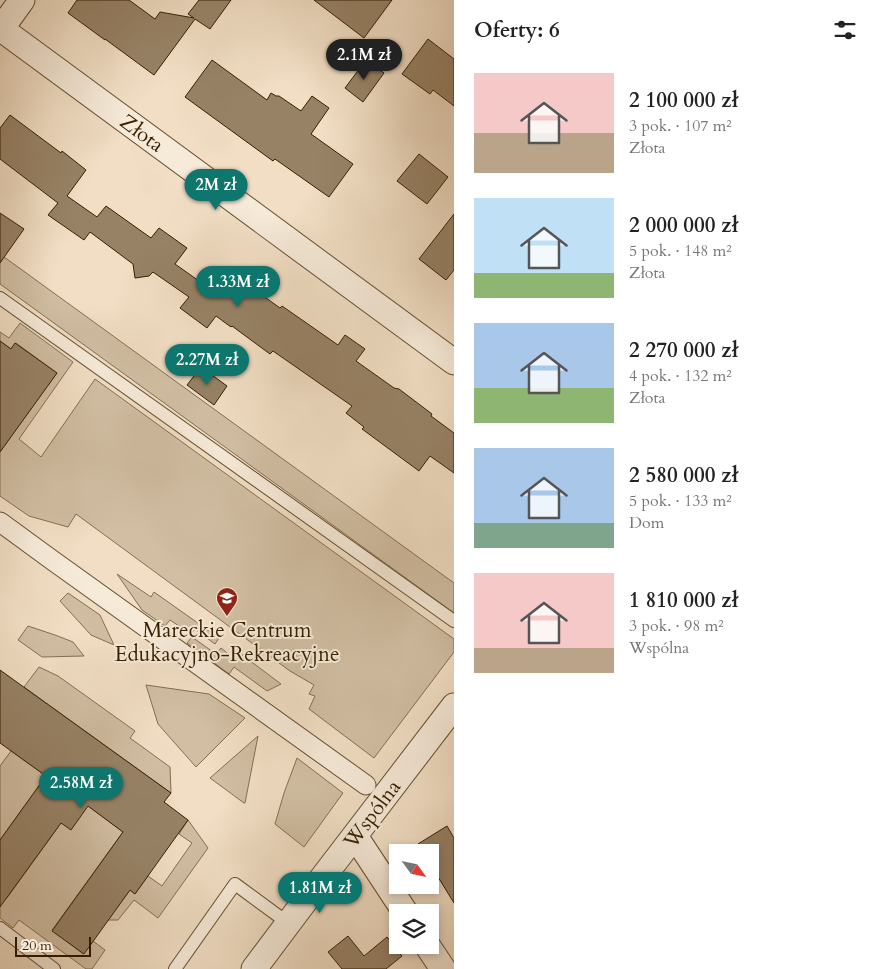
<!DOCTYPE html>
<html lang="pl">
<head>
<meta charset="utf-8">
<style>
  :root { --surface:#fff; --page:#f2f2f2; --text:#222; --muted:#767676; --accent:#0f766e }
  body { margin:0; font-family:Cardo,serif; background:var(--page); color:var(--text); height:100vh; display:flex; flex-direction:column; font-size:19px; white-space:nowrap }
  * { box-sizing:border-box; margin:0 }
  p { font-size:16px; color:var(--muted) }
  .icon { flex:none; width:28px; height:28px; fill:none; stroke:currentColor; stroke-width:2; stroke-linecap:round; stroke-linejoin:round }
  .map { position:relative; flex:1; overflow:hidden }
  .details { display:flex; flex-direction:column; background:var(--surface); width:425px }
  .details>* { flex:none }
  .needle { width:32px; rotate:123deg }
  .buttons { position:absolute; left:389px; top:844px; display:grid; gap:10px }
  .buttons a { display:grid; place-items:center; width:50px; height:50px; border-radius:0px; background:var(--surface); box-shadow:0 2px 8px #0003; font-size:25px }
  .scale { position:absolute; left:15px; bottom:12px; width:76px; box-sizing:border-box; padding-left:5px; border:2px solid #361f00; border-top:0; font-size:14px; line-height:18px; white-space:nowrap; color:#361f00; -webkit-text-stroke:4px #f6ead9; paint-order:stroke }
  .price { position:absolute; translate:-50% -42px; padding:0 11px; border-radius:18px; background:var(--accent); color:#fff; font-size:16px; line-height:32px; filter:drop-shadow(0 1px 2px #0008) }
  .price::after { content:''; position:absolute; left:50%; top:30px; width:15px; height:11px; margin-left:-8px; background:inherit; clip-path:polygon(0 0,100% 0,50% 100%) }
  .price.current { background:#222; color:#fff }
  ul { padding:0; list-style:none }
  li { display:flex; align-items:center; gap:15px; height:125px; padding:0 20px }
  li span { display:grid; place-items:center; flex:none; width:140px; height:100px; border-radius:0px; color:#555 }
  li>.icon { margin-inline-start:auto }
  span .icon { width:60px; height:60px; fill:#fffc; stroke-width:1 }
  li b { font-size:21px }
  h2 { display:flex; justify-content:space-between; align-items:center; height:60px; padding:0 20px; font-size:21px }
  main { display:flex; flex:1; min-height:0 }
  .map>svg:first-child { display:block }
  .green { fill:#d1bea3; stroke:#846e52 }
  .building { fill:#978266; stroke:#361f00 }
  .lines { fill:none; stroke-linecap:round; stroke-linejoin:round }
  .service-casing { stroke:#654f31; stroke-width:14 }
  .pedestrian-casing { stroke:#654f31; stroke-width:21 }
  .minor-casing { stroke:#654f31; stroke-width:27 }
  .service { stroke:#f6ead9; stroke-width:12 }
  .pedestrian { stroke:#f6ead9; stroke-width:19 }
  .minor { stroke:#f6ead9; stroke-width:25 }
  .labels { text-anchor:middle; stroke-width:4; stroke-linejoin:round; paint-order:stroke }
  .street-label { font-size:21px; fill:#361f00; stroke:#f6ead9 }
  .poi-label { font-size:21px; fill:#361f00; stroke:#f6ead9 }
</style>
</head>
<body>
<main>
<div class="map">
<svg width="454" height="969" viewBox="0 0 454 969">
  <rect width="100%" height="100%" fill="#f1dec4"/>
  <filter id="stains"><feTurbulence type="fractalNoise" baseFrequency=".004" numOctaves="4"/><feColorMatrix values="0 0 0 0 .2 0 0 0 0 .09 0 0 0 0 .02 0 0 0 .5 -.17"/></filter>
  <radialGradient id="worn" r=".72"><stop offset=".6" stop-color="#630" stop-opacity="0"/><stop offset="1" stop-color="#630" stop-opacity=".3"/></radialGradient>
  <path class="green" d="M 0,254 L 454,583 L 454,613 L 0,284 Z
    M 20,323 L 73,362 L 19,439 L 41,457 L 95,379 L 454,639 L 454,652 L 374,758 L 309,709 L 315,696 L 309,694 L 314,685 L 290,671 L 76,514 L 68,527 L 29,516 L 0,496 L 0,452 L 57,373 L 16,343 L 11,349 L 0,341 L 0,332 L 9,338 Z
    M 117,574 L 151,597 L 154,592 L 219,638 L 215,644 L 195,629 L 191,634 L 170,620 L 165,626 L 142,610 Z
    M 68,593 L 100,615 L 114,645 L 91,635 L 60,601 Z
    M 28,626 L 55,635 L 73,642 L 84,656 L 42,657 L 18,640 Z
    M 192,637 L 216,654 L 221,648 L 236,660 L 241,654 L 281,684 L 267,691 L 234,667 L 229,674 L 187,643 Z
    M 39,667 L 58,676 L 135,731 L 130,738 L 170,767 L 171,793 L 24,687 Z
    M 146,685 L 209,694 L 245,718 L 196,767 L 158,724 Z
    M 258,736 L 245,803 L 244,803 L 210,778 Z
    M 11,751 L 46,776 L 0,840 L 0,766 Z
    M 297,758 L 343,793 L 304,847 L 275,824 L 284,793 Z
    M 88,806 L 123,832 L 52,930 L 83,954 L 93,941 L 105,950 L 92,969 L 86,969 L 19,920 L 13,928 L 0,918 L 0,893 L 7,898 L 61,823 Z
    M 188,820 L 208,848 L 158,918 L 134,900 L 118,920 L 108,920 L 130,890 L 135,894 L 148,876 L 162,886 L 192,843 L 179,834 Z"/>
  <path class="building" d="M 77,0 L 129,0 L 155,19 L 160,12 L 194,18 L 188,14 L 199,0 L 231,0 L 210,29 L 195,19 L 154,75 L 105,39 L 105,40 L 68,13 Z
    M 314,0 L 392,0 L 364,38 Z
    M 428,39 L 454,59 L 454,106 L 433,90 L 430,94 L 402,74 Z
    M 212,60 L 267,100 L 271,93 L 276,96 L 279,96 L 301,111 L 312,96 L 329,108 L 311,134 L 353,164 L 329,197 L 275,159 L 273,161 L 185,97 Z
    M 366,60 L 384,73 L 363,102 L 345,88 Z
    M 10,115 L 61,153 L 62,151 L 86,170 L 67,196 L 97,217 L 106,206 L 151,238 L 159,228 L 187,248 L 175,264 L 216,293 L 235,268 L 252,280 L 248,285 L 280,308 L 282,306 L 338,345 L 345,335 L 365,349 L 356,361 L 394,388 L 399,389 L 432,414 L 431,416 L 454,433 L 454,473 L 430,456 L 419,471 L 362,429 L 364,427 L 346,413 L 352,406 L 273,351 L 270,354 L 232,326 L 231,327 L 216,316 L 207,328 L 180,308 L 189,297 L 153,272 L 149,276 L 135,278 L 133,264 L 90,232 L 84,240 L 48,215 L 58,203 L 0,159 L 0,128 Z
    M 419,154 L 448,177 L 427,204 L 397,181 Z
    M 0,213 L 24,229 L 0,263 Z
    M 454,214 L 454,270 L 446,280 L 419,259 Z
    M 0,341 L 11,349 L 15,343 L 57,373 L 0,452 Z
    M 201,367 L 227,386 L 214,405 L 187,385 Z
    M 0,670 L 171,793 L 164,802 L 188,820 L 135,894 L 130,890 L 84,954 L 52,931 L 123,832 L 88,806 L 71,830 L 61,823 L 0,907 L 0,840 L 46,776 L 0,743 Z
    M 447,826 L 454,838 L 454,903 L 430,864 L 430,852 L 423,852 L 418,844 Z
    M 348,936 L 364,956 L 387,937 L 402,956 L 386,969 L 342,969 L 328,952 Z"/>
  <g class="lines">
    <g class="service-casing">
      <path id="service" d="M 0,298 L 454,621
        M 0,928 L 54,969
        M 175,969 L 235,884 L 288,923"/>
    </g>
    <g class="pedestrian-casing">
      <path id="pedestrian" d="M 0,522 L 52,560 L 366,785"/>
    </g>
    <g class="minor-casing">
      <path id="minor" d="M 0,28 L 454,362
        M 1,29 L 22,0
        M 355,836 L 405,912
        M 427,945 L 443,969
        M 254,969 L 320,881 L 454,706"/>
    </g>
    <use href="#service" class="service"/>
    <use href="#pedestrian" class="pedestrian"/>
    <use href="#minor" class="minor"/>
  </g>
  <defs>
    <g id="school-pin" transform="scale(1.125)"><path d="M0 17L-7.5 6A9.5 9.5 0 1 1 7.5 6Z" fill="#8f2418" stroke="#f6ead9"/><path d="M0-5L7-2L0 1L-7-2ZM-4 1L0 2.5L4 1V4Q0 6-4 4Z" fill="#fff"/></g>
  </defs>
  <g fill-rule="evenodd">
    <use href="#school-pin" x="227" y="598"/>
  </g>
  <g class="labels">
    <g class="street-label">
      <text transform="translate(142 133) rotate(36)" y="7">Złota</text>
      <text transform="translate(372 814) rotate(-53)" y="7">Wspólna</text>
    </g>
    <g class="poi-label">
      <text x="227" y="637">Mareckie Centrum<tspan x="227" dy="24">Edukacyjno-Rekreacyjne</tspan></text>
    </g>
  </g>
  <rect width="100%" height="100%" filter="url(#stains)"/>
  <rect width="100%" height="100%" fill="url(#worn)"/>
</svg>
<div class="buttons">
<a><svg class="needle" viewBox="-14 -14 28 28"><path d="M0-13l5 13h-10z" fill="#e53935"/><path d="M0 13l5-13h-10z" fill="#767676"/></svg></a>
<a><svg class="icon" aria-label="layers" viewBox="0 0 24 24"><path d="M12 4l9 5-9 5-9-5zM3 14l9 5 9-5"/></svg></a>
</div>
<div class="scale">20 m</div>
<b class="price current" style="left:364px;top:81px">2.1M zł</b>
<b class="price" style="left:216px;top:211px">2M zł</b>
<b class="price" style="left:238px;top:308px">1.33M zł</b>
<b class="price" style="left:207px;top:386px">2.27M zł</b>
<b class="price" style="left:81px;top:809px">2.58M zł</b>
<b class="price" style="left:320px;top:914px">1.81M zł</b>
</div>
<section class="details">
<h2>Oferty: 6<svg class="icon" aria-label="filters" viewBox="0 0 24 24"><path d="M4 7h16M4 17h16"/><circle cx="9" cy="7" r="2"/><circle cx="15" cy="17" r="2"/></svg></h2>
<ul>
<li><span style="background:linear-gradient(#f6c9c9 60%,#b9a48a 0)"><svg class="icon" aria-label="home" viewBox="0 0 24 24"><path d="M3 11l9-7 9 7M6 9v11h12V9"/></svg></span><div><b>2 100 000 zł</b><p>3 pok. · 107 m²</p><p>Złota</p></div></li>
<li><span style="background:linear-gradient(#bfe0f5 75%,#8fb573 0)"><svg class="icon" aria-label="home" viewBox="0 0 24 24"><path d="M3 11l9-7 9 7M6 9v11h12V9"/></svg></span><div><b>2 000 000 zł</b><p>5 pok. · 148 m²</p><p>Złota</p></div></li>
<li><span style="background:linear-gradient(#a9c7e8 65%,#8fb573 0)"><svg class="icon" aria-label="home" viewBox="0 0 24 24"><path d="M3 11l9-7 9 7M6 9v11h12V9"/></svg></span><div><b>2 270 000 zł</b><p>4 pok. · 132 m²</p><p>Złota</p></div></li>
<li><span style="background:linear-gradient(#a9c7e8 75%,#7fa58c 0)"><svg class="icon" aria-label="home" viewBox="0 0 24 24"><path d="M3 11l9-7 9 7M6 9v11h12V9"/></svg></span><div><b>2 580 000 zł</b><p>5 pok. · 133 m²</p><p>Dom</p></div></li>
<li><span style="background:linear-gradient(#f6c9c9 75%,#b9a48a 0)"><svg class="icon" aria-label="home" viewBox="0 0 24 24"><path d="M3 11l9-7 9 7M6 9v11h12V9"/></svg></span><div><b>1 810 000 zł</b><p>3 pok. · 98 m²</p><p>Wspólna</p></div></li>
</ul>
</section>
</main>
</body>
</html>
